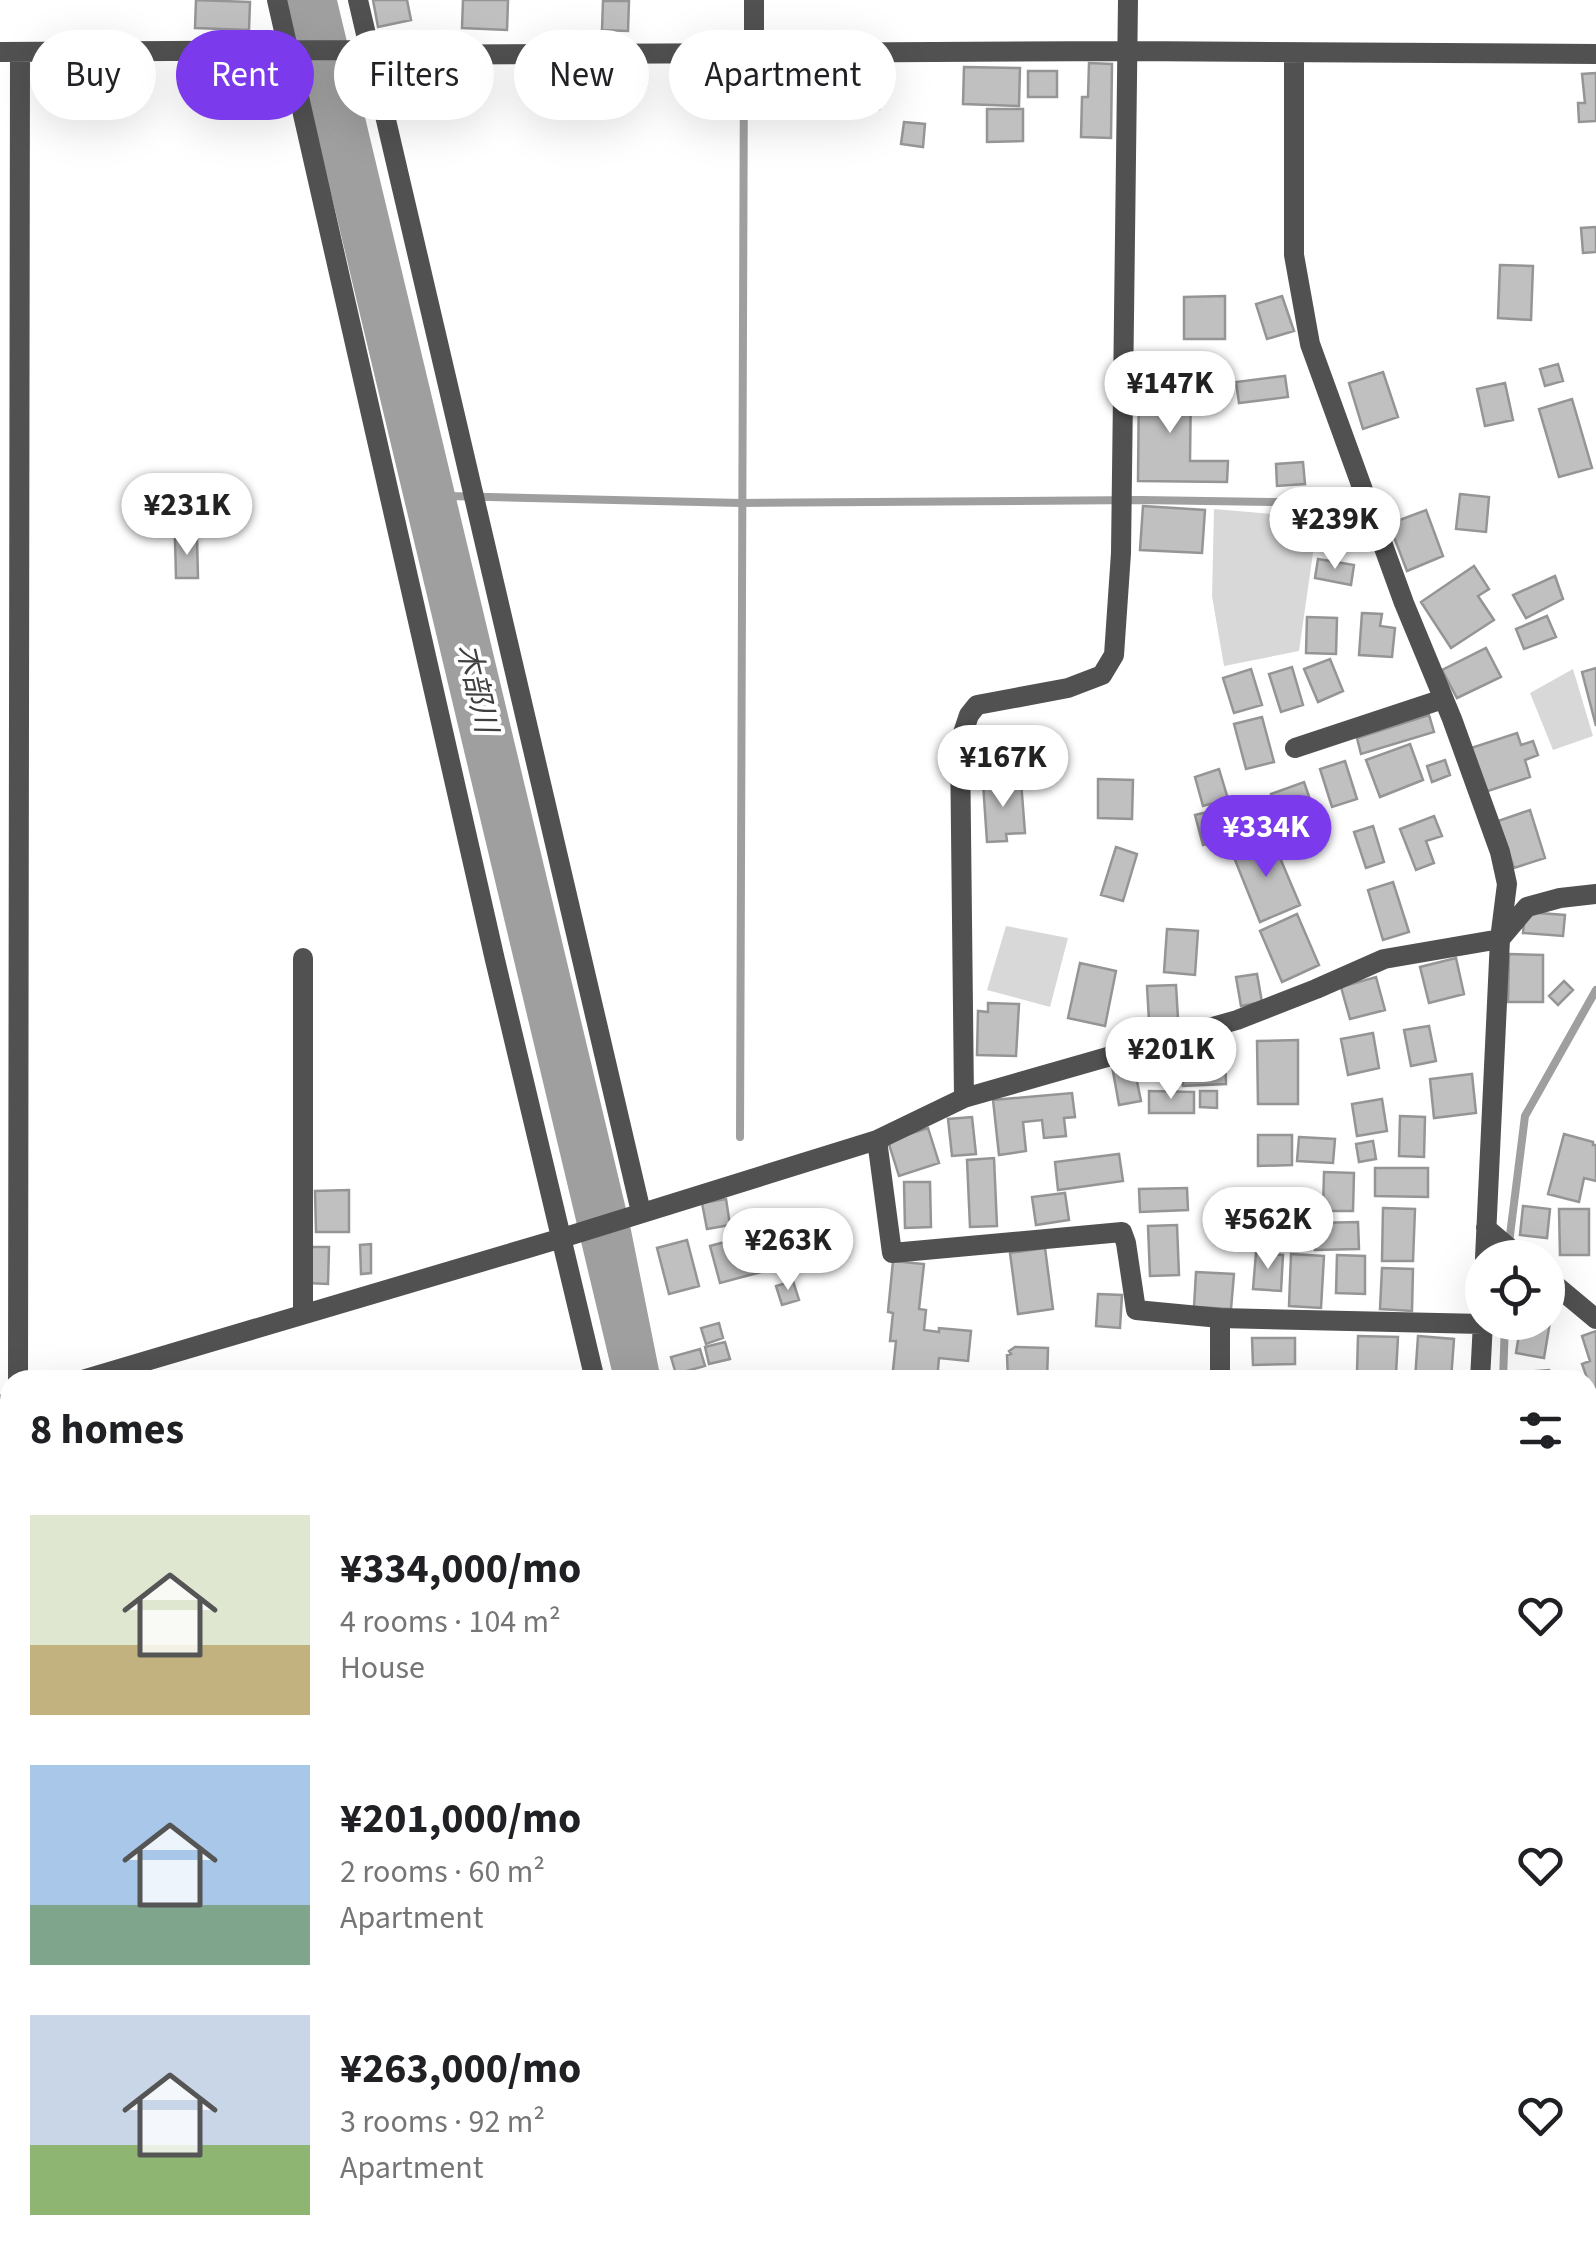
<!DOCTYPE html>
<html lang="en">
<head>
<meta charset="utf-8">
<style>
  :root { --surface:#fff; --page:#f2f2f2; --text:#202124; --muted:#757577; --accent:#7c3aed }
  body { margin:0; font-family:"Source Sans 3","Noto Sans JP",sans-serif; background:var(--page); color:var(--text); height:100vh; display:flex; flex-direction:column; font-size:38px; white-space:nowrap }
  * { box-sizing:border-box; margin:0 }
  p { font-size:32px; color:var(--muted) }
  .icon { flex:none; width:55px; height:55px; fill:none; stroke:currentColor; stroke-width:2; stroke-linecap:round; stroke-linejoin:round }
  .map { position:relative; flex:1; overflow:hidden }
  .details { position:absolute; left:0px; top:1370px; width:1598px; height:892px; display:flex; flex-direction:column; background:var(--surface); border-radius:30px 30px 0 0; box-shadow:0 10px 40px #0002 }
  .details>* { flex:none }
  .top-card { position:absolute; left:30px; top:30px; width:1000px; height:90px; display:flex; gap:20px }
  .tools { position:absolute; left:1465px; top:1240px; display:grid; gap:20px }
  .tools a { display:grid; place-items:center; width:100px; height:100px; border-radius:50%; background:var(--surface); box-shadow:0 10px 40px #0002; font-size:50px }
  .price { position:absolute; translate:-50% -85px; padding:0 22px; border-radius:35px; background:#fff; color:#222; font-size:32px; line-height:65px; filter:drop-shadow(0 2px 5px #0008) }
  .price::after { content:''; position:absolute; left:50%; top:60px; width:30px; height:22px; margin-left:-15px; background:inherit; clip-path:polygon(0 0,100% 0,50% 100%) }
  .price.current { background:var(--accent); color:#fff }
  ul { padding:0; list-style:none }
  li { display:flex; align-items:center; gap:30px; height:250px; padding:0 30px }
  li span { display:grid; place-items:center; flex:none; width:280px; height:200px; border-radius:0px; color:#555 }
  li>.icon { margin-inline-start:auto }
  span .icon { width:120px; height:120px; fill:#fffc; stroke-width:1 }
  li b { font-size:42px }
  h2 { display:flex; justify-content:space-between; align-items:center; height:120px; padding:0 30px; font-size:42px }
  .pill { padding:0 35px; border-radius:45px; background:var(--surface); box-shadow:0 10px 40px #0002; font-size:35px; line-height:90px }
  .pill.current { background:var(--accent); color:#fff }
  .map>svg:first-child { display:block }
  .green { fill:#d8d8d8 }
  .water { fill:#9f9f9f }
  .lines { fill:none; stroke-linecap:round; stroke-linejoin:round }
  .stream { stroke:#9f9f9f; stroke-width:8 }
  .building { fill:#c0c0c0; stroke:#959595; stroke-width:2.5 }
  .street { stroke:#515151; stroke-width:20 }
  .labels { text-anchor:middle; stroke-width:8; stroke-linejoin:round; paint-order:stroke }
  .water-label { font-size:30px; font-style:italic; fill:#404040; stroke:#fff }
</style>
</head>
<body>
<div class="map">
<svg width="1596" height="2261" viewBox="0 0 1596 2261">
  <rect width="100%" height="100%" fill="#fff"/>
  <path class="green" d="M 1214,509 L 1318,518 L 1299,651 L 1224,666 L 1212,596 Z
    M 1573,669 L 1593,736 L 1553,750 L 1530,693 Z
    M 1006,926 L 1068,938 L 1050,1007 L 987,990 Z"/>
  <path class="water" d="M 285,0 L 337,0 L 631,1230 L 661,1380 L 614,1380 Z"/>
  <g class="lines">
    <path class="stream" d="M 448,496 L 741,503 L 1140,500 L 1342,503
      M 740,1137 L 744,54
      M 1509,1243 L 1525,1116 L 1596,990
      M 196,1374 L 198,1380
      M 1503,1380 L 1505,1322
      M 410,2252 L 412,2261
      M 1541,2252 L 1542,2261"/>
  </g>
  <path class="building" d="M 196,0 L 250,2 L 249,30 L 195,28 Z
    M 373,0 L 407,0 L 411,20 L 378,27 Z
    M 463,0 L 508,0 L 507,30 L 462,28 Z
    M 603,1 L 629,1 L 628,31 L 602,30 Z
    M 1089,63 L 1112,64 L 1111,138 L 1081,137 L 1082,97 L 1088,97 Z
    M 964,67 L 1020,68 L 1019,106 L 963,104 Z
    M 1028,71 L 1057,71 L 1057,97 L 1028,97 Z
    M 1596,73 L 1596,121 L 1579,122 L 1578,103 L 1585,103 L 1582,74 Z
    M 844,77 L 880,78 L 879,109 L 843,108 Z
    M 987,109 L 1023,109 L 1023,141 L 987,142 Z
    M 904,122 L 925,124 L 923,147 L 901,144 Z
    M 1596,227 L 1596,252 L 1583,253 L 1581,228 Z
    M 1500,265 L 1533,266 L 1531,320 L 1498,318 Z
    M 1225,296 L 1225,339 L 1184,339 L 1184,297 Z
    M 1282,296 L 1294,331 L 1267,339 L 1256,304 Z
    M 1558,364 L 1563,381 L 1545,386 L 1540,369 Z
    M 1383,372 L 1398,417 L 1363,429 L 1349,383 Z
    M 1285,376 L 1288,397 L 1239,403 L 1236,382 Z
    M 1139,379 L 1191,380 L 1190,461 L 1228,461 L 1227,482 L 1138,481 Z
    M 1505,383 L 1513,420 L 1485,426 L 1477,389 Z
    M 1572,399 L 1592,468 L 1559,477 L 1539,409 Z
    M 1303,462 L 1305,484 L 1277,486 L 1276,464 Z
    M 1460,494 L 1489,497 L 1486,532 L 1456,529 Z
    M 1143,506 L 1205,510 L 1202,553 L 1140,550 Z
    M 1426,510 L 1443,556 L 1407,571 L 1389,524 Z
    M 1332,511 L 1352,512 L 1351,538 L 1331,537 Z
    M 197,538 L 198,578 L 176,578 L 175,539 Z
    M 1318,559 L 1354,565 L 1351,585 L 1315,578 Z
    M 1474,566 L 1489,589 L 1478,596 L 1494,620 L 1451,648 L 1421,602 Z
    M 1555,576 L 1563,599 L 1526,618 L 1513,595 Z
    M 1362,613 L 1382,614 L 1380,626 L 1395,628 L 1392,657 L 1359,655 Z
    M 1547,616 L 1556,637 L 1524,649 L 1516,629 Z
    M 1307,617 L 1337,618 L 1336,654 L 1306,653 Z
    M 1486,648 L 1501,677 L 1457,698 L 1442,670 Z
    M 1330,659 L 1343,691 L 1318,702 L 1304,669 Z
    M 1292,667 L 1303,705 L 1281,712 L 1269,674 Z
    M 1596,668 L 1596,726 L 1582,672 Z
    M 1251,669 L 1262,705 L 1234,713 L 1223,678 Z
    M 1429,715 L 1434,732 L 1361,754 L 1357,738 Z
    M 1262,717 L 1274,762 L 1246,769 L 1234,724 Z
    M 1517,733 L 1521,745 L 1533,741 L 1538,755 L 1525,760 L 1530,777 L 1485,792 L 1471,748 Z
    M 1032,740 L 1060,745 L 1057,761 L 1030,756 Z
    M 1410,744 L 1423,780 L 1380,797 L 1366,760 Z
    M 1445,760 L 1450,775 L 1432,782 L 1427,766 Z
    M 1345,761 L 1357,799 L 1332,807 L 1320,769 Z
    M 1219,769 L 1228,799 L 1203,806 L 1195,777 Z
    M 1098,779 L 1133,780 L 1132,819 L 1098,818 Z
    M 1021,781 L 1025,833 L 1006,834 L 1007,841 L 987,842 L 983,783 Z
    M 1304,782 L 1315,814 L 1282,826 L 1271,794 Z
    M 1224,808 L 1232,838 L 1203,845 L 1195,815 Z
    M 1530,810 L 1545,858 L 1514,868 L 1498,821 Z
    M 1434,816 L 1442,836 L 1426,841 L 1434,863 L 1416,870 L 1400,829 Z
    M 1373,826 L 1384,862 L 1366,868 L 1354,832 Z
    M 1272,839 L 1300,905 L 1260,922 L 1233,855 Z
    M 1116,847 L 1137,854 L 1123,901 L 1101,895 Z
    M 1393,882 L 1409,932 L 1383,940 L 1368,890 Z
    M 1525,912 L 1565,915 L 1563,936 L 1523,933 Z
    M 1297,914 L 1319,965 L 1282,982 L 1260,931 Z
    M 1167,929 L 1198,931 L 1195,975 L 1164,972 Z
    M 1509,954 L 1543,955 L 1543,1002 L 1508,1002 Z
    M 1456,958 L 1464,994 L 1429,1003 L 1420,967 Z
    M 1080,963 L 1116,971 L 1105,1026 L 1068,1018 Z
    M 1257,974 L 1262,1002 L 1241,1006 L 1236,977 Z
    M 1376,977 L 1385,1010 L 1350,1019 L 1341,987 Z
    M 1564,981 L 1573,990 L 1558,1005 L 1549,996 Z
    M 1176,985 L 1178,1019 L 1149,1021 L 1147,986 Z
    M 988,1003 L 1019,1004 L 1016,1056 L 977,1055 L 978,1011 L 988,1012 Z
    M 1429,1026 L 1436,1061 L 1411,1066 L 1404,1030 Z
    M 1373,1033 L 1379,1068 L 1348,1075 L 1341,1039 Z
    M 1298,1040 L 1298,1104 L 1258,1104 L 1257,1041 Z
    M 1225,1047 L 1226,1084 L 1183,1086 L 1182,1048 Z
    M 1133,1062 L 1141,1101 L 1119,1105 L 1112,1066 Z
    M 1472,1074 L 1476,1113 L 1434,1118 L 1430,1079 Z
    M 1149,1091 L 1194,1092 L 1194,1113 L 1149,1113 Z
    M 1200,1091 L 1217,1091 L 1217,1108 L 1200,1107 Z
    M 1072,1093 L 1075,1117 L 1064,1118 L 1066,1136 L 1044,1138 L 1042,1120 L 1023,1122 L 1026,1151 L 999,1155 L 993,1100 Z
    M 1382,1099 L 1387,1131 L 1357,1136 L 1352,1104 Z
    M 1400,1116 L 1425,1117 L 1424,1157 L 1399,1156 Z
    M 972,1117 L 976,1154 L 952,1156 L 948,1119 Z
    M 928,1128 L 939,1163 L 899,1176 L 888,1141 Z
    M 1564,1134 L 1593,1142 L 1593,1145 L 1596,1145 L 1596,1181 L 1584,1178 L 1579,1202 L 1548,1194 Z
    M 1258,1135 L 1292,1135 L 1292,1165 L 1258,1166 Z
    M 1299,1137 L 1335,1139 L 1333,1163 L 1297,1161 Z
    M 1373,1141 L 1376,1159 L 1359,1162 L 1356,1144 Z
    M 1119,1154 L 1123,1181 L 1058,1190 L 1055,1162 Z
    M 994,1158 L 997,1226 L 970,1227 L 967,1160 Z
    M 1375,1168 L 1428,1168 L 1428,1197 L 1375,1196 Z
    M 1324,1172 L 1354,1173 L 1353,1211 L 1323,1211 Z
    M 904,1182 L 930,1182 L 931,1227 L 905,1228 Z
    M 1187,1188 L 1188,1210 L 1140,1212 L 1139,1189 Z
    M 349,1190 L 349,1232 L 316,1232 L 315,1191 Z
    M 1065,1193 L 1069,1220 L 1036,1225 L 1032,1197 Z
    M 726,1199 L 730,1225 L 707,1229 L 702,1203 Z
    M 1523,1206 L 1550,1209 L 1547,1238 L 1520,1235 Z
    M 1383,1208 L 1415,1209 L 1413,1261 L 1382,1261 Z
    M 1559,1209 L 1589,1209 L 1589,1255 L 1560,1255 Z
    M 1261,1213 L 1296,1214 L 1295,1234 L 1260,1233 Z
    M 1358,1222 L 1359,1249 L 1315,1250 L 1314,1223 Z
    M 1177,1225 L 1179,1275 L 1150,1276 L 1148,1226 Z
    M 755,1234 L 765,1271 L 720,1283 L 710,1246 Z
    M 687,1240 L 699,1286 L 669,1294 L 657,1248 Z
    M 371,1244 L 371,1273 L 361,1274 L 360,1245 Z
    M 308,1247 L 329,1247 L 328,1284 L 307,1283 Z
    M 1045,1248 L 1053,1309 L 1018,1314 L 1010,1253 Z
    M 1256,1253 L 1283,1255 L 1281,1291 L 1253,1289 Z
    M 1291,1254 L 1324,1256 L 1321,1308 L 1289,1306 Z
    M 1337,1255 L 1365,1256 L 1365,1294 L 1336,1293 Z
    M 893,1261 L 924,1264 L 919,1309 L 926,1310 L 924,1330 L 939,1332 L 939,1328 L 971,1331 L 968,1361 L 939,1358 L 937,1380 L 892,1380 L 896,1341 L 890,1341 L 893,1313 L 888,1312 Z
    M 1382,1268 L 1413,1269 L 1412,1311 L 1380,1309 Z
    M 1196,1272 L 1234,1274 L 1231,1309 L 1194,1307 Z
    M 793,1281 L 799,1300 L 782,1305 L 776,1286 Z
    M 1098,1294 L 1122,1295 L 1120,1328 L 1096,1326 Z
    M 1548,1296 L 1554,1298 L 1544,1358 L 1516,1353 L 1521,1322 L 1548,1322 Z
    M 719,1323 L 723,1338 L 706,1344 L 701,1328 Z
    M 1596,1331 L 1596,1388 L 1591,1389 L 1582,1364 L 1590,1361 L 1582,1336 Z
    M 1358,1336 L 1398,1337 L 1396,1374 L 1357,1373 Z
    M 1418,1336 L 1454,1339 L 1451,1380 L 1415,1380 Z
    M 1252,1338 L 1295,1338 L 1295,1364 L 1253,1365 Z
    M 725,1342 L 730,1359 L 709,1364 L 705,1347 Z
    M 1015,1347 L 1048,1348 L 1047,1380 L 1008,1380 L 1007,1355 L 1011,1354 L 1009,1351 Z
    M 700,1349 L 705,1366 L 676,1374 L 671,1357 Z
    M 1549,1370 L 1550,1380 L 1513,1380 L 1512,1373 Z
    M 1596,2113 L 1596,2177 L 1588,2178 L 1588,2114 Z
    M 1596,2186 L 1596,2240 L 1588,2240 L 1588,2187 Z
    M 1283,2252 L 1317,2252 L 1316,2261 L 1281,2261 Z"/>
  <g class="lines">
    <path class="street" d="M 277,0 L 495,960 L 595,1380
      M 358,0 L 641,1212
      M 0,52 L 361,50 L 370,55 L 1128,51 L 1596,54
      M 754,52 L 754,0
      M 1294,54 L 1294,255 L 1310,344 L 1404,603 L 1452,719 L 1500,852 L 1507,884 L 1500,939 L 1485,1258
      M 1295,748 L 1443,699
      M 964,1098 L 960,742 L 969,715 L 977,705 L 1068,688 L 1102,675 L 1114,655 L 1121,553 L 1128,0
      M 877,1140 L 892,1253 L 1122,1232 L 1126,1243 L 1136,1310 L 1220,1318 L 1483,1324
      M 1486,1228 L 1521,1258
      M 1548,1279 L 1596,1319
      M 303,1314 L 303,958
      M 18,1380 L 20,53
      M 82,1380 L 562,1238 L 877,1140 L 964,1098 L 1237,1020 L 1316,989 L 1384,959 L 1500,939 L 1527,907 L 1560,898 L 1596,894
      M 1220,1380 L 1220,1318
      M 1480,1380 L 1483,1322
      M 0,1405 L 10,1402
      M 0,2199 L 10,2240
      M 796,2252 L 798,2261
      M 1520,2252 L 1520,2261"/>
  </g>
  <g class="labels">
    <g class="water-label">
      <text transform="translate(477 688) rotate(77)" y="10">木部川</text>
    </g>
  </g>
</svg>
<div class="tools">
<a><svg class="icon" aria-label="locate" viewBox="0 0 24 24"><circle cx="12" cy="12" r="6"/><path d="M12 2v4M12 18v4M2 12h4M18 12h4"/></svg></a>
</div>
<b class="price" style="left:1170px;top:436px">¥147K</b>
<b class="price" style="left:187px;top:558px">¥231K</b>
<b class="price" style="left:1335px;top:572px">¥239K</b>
<b class="price" style="left:1003px;top:810px">¥167K</b>
<b class="price current" style="left:1266px;top:880px">¥334K</b>
<b class="price" style="left:1171px;top:1102px">¥201K</b>
<b class="price" style="left:1268px;top:1272px">¥562K</b>
<b class="price" style="left:788px;top:1293px">¥263K</b>
<div class="top-card">
<a class="pill">Buy</a>
<a class="pill current">Rent</a>
<a class="pill">Filters</a>
<a class="pill">New</a>
<a class="pill">Apartment</a>
</div>
<section class="details">
<h2>8 homes<svg class="icon" aria-label="filters" viewBox="0 0 24 24"><path d="M4 7h16M4 17h16"/><circle cx="9" cy="7" r="2"/><circle cx="15" cy="17" r="2"/></svg></h2>
<ul>
<li><span style="background:linear-gradient(#dfe7d0 65%,#c2b280 0)"><svg class="icon" aria-label="home" viewBox="0 0 24 24"><path d="M3 11l9-7 9 7M6 9v11h12V9"/></svg></span><div><b>¥334,000/mo</b><p>4 rooms · 104 m²</p><p>House</p></div><svg class="icon" aria-label="heart" viewBox="0 0 24 24"><path d="M12 20l-8-8c-3-5 5-10 8-4 3-6 11-1 8 4z"/></svg></li>
<li><span style="background:linear-gradient(#a9c7e8 70%,#7fa58c 0)"><svg class="icon" aria-label="home" viewBox="0 0 24 24"><path d="M3 11l9-7 9 7M6 9v11h12V9"/></svg></span><div><b>¥201,000/mo</b><p>2 rooms · 60 m²</p><p>Apartment</p></div><svg class="icon" aria-label="heart" viewBox="0 0 24 24"><path d="M12 20l-8-8c-3-5 5-10 8-4 3-6 11-1 8 4z"/></svg></li>
<li><span style="background:linear-gradient(#c9d6e8 65%,#8fb573 0)"><svg class="icon" aria-label="home" viewBox="0 0 24 24"><path d="M3 11l9-7 9 7M6 9v11h12V9"/></svg></span><div><b>¥263,000/mo</b><p>3 rooms · 92 m²</p><p>Apartment</p></div><svg class="icon" aria-label="heart" viewBox="0 0 24 24"><path d="M12 20l-8-8c-3-5 5-10 8-4 3-6 11-1 8 4z"/></svg></li>
</ul>
</section>
</div>
</body>
</html>
